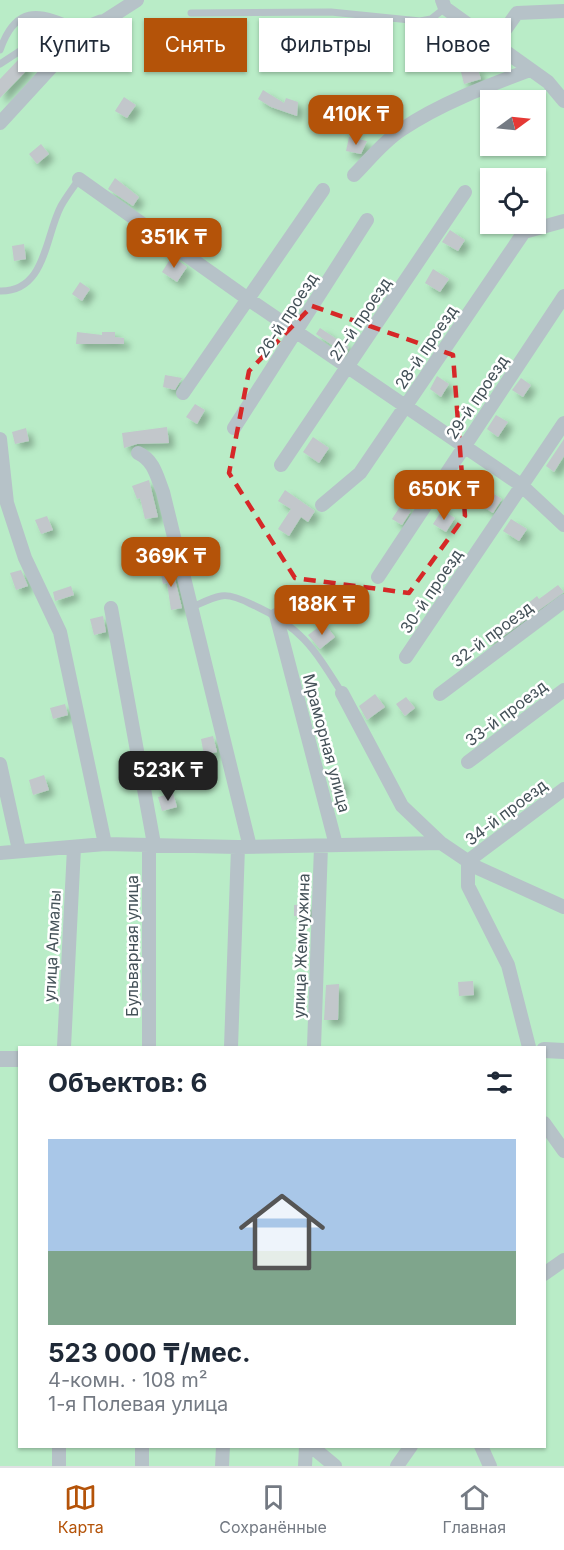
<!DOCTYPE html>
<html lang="ru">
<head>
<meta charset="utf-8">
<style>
  :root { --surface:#fff; --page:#f6f6f7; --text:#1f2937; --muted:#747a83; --line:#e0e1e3; --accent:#b45309 }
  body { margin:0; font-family:Inter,sans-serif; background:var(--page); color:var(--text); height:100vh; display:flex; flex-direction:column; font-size:22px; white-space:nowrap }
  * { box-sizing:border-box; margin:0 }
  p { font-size:20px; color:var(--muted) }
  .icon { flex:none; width:33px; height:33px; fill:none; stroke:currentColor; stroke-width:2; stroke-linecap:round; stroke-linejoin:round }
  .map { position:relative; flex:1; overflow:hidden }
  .sheet { position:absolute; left:18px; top:1046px; width:528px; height:402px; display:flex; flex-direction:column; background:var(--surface); border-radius:0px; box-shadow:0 2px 4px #0004 }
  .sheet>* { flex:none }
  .hud { position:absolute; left:18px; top:18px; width:528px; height:54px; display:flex; gap:12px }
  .needle { width:39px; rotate:75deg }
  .buttons { position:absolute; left:480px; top:90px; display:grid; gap:12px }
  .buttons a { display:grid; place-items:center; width:66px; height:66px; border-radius:0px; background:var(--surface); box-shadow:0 2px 4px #0004; font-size:30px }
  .price { position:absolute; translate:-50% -51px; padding:0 14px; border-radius:12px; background:var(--accent); color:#fff; font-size:20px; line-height:39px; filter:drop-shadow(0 2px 3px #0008) }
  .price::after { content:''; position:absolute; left:50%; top:36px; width:18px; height:14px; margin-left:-9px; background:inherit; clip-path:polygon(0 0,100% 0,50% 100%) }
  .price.on { background:#222; color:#fff }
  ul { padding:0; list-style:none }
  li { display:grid; align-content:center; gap:12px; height:318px; padding:0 30px }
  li+li { border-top:2px solid var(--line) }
  li span { display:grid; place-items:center; height:186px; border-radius:0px; color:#555 }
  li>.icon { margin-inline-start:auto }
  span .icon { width:108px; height:108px; fill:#fffc; stroke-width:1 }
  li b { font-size:26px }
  h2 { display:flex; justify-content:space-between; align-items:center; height:72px; padding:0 30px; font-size:26px }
  .chip { padding:0 21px; border-radius:0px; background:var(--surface); box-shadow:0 2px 4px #0004; font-size:21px; line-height:54px }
  .chip.on { background:var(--accent); color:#fff }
  .tabs { display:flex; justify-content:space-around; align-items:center; height:84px; border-top:2px solid var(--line); background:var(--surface); font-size:16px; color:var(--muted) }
  .tabs a { display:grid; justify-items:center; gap:3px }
  .tabs .on { color:var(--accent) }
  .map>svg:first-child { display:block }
  .green { fill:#b9ecc7; fill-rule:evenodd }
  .building { fill:#c2c7cb; filter:url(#shadow) }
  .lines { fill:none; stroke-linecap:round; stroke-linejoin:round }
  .service { stroke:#b6c2c8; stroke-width:7 }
  .minor { stroke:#b6c2c8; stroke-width:14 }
  .tertiary { stroke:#b6c2c8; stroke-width:16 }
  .marked { fill:none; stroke:#d62828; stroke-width:4.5; stroke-dasharray:12 8; stroke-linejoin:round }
  .labels { text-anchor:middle; stroke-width:5; stroke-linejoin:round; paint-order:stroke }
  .street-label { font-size:16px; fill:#445158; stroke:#fff }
</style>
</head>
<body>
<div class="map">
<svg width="564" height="1466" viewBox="0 0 564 1466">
  <defs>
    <filter id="shadow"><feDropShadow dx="5.5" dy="5.5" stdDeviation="3" flood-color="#0004"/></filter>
  </defs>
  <rect width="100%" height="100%" fill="#eeebeb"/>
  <path class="green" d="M 0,0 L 564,0 L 564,1466 L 0,1466 ZM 490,100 L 536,100 L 536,146 L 490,146 ZM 490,178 L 536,178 L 536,224 L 490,224 ZM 20,1047 L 544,1047 L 544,1446 L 20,1446 Z"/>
  <path class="building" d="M 175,26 L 198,29 L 197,46 L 174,42 Z
    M 18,60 L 28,69 L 0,98 L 0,79 Z
    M 477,67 L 481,79 L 464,84 L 461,72 Z
    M 263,90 L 284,103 L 286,98 L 298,102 L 297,116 L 271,107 L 258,99 Z
    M 124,97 L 136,105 L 127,118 L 115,111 Z
    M 349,137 L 367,141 L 361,154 L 346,151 Z
    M 41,144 L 49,154 L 37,164 L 29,154 Z
    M 115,178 L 139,197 L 133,206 L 108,189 Z
    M 169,224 L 196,238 L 190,247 L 166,230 Z
    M 450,230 L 465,240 L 458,251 L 442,242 Z
    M 24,244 L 26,259 L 14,261 L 12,246 Z
    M 172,256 L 187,267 L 177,282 L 162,272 Z
    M 433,269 L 449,279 L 440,292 L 425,283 Z
    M 80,282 L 90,289 L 82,301 L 72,294 Z
    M 320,328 L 349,347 L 345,354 L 316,334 Z
    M 77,332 L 102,335 L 102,332 L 115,332 L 115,337 L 124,338 L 124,344 L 76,344 Z
    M 165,375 L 182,378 L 175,390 L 163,387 Z
    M 437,376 L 449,384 L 441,397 L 430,389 Z
    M 521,378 L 531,385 L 523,397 L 512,390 Z
    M 195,404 L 205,410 L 197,424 L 186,417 Z
    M 496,415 L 508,422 L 498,437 L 487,429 Z
    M 167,427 L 169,443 L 137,444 L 124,448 L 122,433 Z
    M 26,428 L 29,441 L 15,444 L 12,432 Z
    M 313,437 L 329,448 L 319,463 L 303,452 Z
    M 564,439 L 564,456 L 554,472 L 546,466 Z
    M 149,480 L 158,517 L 145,519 L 140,498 L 137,499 L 132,486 Z
    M 285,490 L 315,511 L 308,522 L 301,517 L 289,536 L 278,529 L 291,509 L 278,501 Z
    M 489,491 L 502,499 L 493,513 L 480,505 Z
    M 401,505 L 411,511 L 402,525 L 392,519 Z
    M 442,510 L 455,518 L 446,532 L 433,524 Z
    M 47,516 L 53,530 L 41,534 L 35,520 Z
    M 511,519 L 527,529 L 519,541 L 503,531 Z
    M 164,537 L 166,549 L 151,552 L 149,539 Z
    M 172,567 L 182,608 L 171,610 L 167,583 L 163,584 L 160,570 Z
    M 21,570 L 28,586 L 16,590 L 10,573 Z
    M 558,585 L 564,592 L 491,645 L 486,638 L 537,596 L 539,599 Z
    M 71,586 L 74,595 L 55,601 L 53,592 Z
    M 103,616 L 106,632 L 94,635 L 90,619 Z
    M 324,623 L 335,637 L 320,649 L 308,635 Z
    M 375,694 L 385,707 L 367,720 L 359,706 Z
    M 406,697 L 415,708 L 405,716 L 396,704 Z
    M 65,704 L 68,715 L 53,719 L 50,708 Z
    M 213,736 L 217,752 L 204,755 L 201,739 Z
    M 44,775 L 49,790 L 33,795 L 29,780 Z
    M 340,776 L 344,790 L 332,794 L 328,779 Z
    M 173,793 L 177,807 L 162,811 L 158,797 Z
    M 310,904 L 310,916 L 294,916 L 294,905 Z
    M 473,981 L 474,995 L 459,996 L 458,982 Z
    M 339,984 L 338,1020 L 324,1020 L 326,985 Z"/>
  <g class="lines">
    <path class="service" d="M 191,13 L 331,12 L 420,21 L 431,19 L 445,8
      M 0,50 C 15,7 38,8 75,27
      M 0,64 L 26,47 L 100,18
      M 0,291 C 46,292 45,236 61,206 C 66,197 73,188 79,179
      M 190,608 C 200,604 210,598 221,596 C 230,594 243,600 251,604 C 300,625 315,650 342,693"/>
    <path class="minor" d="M 442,0 L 445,8 L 548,82 L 564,101
      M 495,44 L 517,13 L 564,11
      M 0,123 L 78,38 L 137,0
      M 354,175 C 369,160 383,142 401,130 C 439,104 487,86 530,70
      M 79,179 L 248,299 L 521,485 L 564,525
      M 183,393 L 323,190
      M 234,428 L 367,220
      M 0,439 L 7,503 L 25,558 L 60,632 L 105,844
      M 138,453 C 154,460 157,477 163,492 L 250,847
      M 281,465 L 465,192
      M 322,505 L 360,473 L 524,232 L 564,221
      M 378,577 L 564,296
      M 111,608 L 154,844
      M 276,615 L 336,845
      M 406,657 L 564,423
      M 342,693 L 402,806 L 441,843
      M 440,694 L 564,601
      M 468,762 L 564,690
      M 0,764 L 19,850
      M 0,853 L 105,844 L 238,847 L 441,843 L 478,868 L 564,907
      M 64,1047 L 74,848
      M 149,1047 L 149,845
      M 231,1047 L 238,847
      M 314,1047 L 321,846
      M 529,1047 L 508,965 L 468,886 L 468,861 L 564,789
      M 544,1123 L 564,1151
      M 544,1274 L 564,1260
      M 311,1446 L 335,1466
      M 481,1446 L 490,1466
      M 59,1466 L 59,1446
      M 142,1466 L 142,1446
      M 222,1466 L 223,1446
      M 305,1466 L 306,1446
      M 397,1466 L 411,1446"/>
    <path class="tertiary" d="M 544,1050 L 564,1051
      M 0,1059 L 20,1059"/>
  </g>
  <path class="marked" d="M 312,306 L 453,355 L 465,516 L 409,593 L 295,578 L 229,473 L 249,371 Z"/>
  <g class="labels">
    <g class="street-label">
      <text transform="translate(287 315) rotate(-57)" y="6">26-й проезд</text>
      <text transform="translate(360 319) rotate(-56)" y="6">27-й проезд</text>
      <text transform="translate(426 347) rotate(-56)" y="6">28-й проезд</text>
      <text transform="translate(477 397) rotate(-56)" y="6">29-й проезд</text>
      <text transform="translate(431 591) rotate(-56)" y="6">30-й проезд</text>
      <text transform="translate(492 634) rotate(-37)" y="6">32-й проезд</text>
      <text transform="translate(506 713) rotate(-37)" y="6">33-й проезд</text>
      <text transform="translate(327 743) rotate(75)" y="6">Мраморная улица</text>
      <text transform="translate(506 812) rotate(-37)" y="6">34-й проезд</text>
      <text transform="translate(52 946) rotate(-87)" y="6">улица Алмалы</text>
      <text transform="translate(132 946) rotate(-90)" y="6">Бульварная улица</text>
      <text transform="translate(301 946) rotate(-88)" y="6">улица Жемчужина</text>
    </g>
  </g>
</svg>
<div class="buttons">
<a><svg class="needle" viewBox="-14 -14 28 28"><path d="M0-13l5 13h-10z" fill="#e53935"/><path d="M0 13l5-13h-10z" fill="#747a83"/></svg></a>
<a><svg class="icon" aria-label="locate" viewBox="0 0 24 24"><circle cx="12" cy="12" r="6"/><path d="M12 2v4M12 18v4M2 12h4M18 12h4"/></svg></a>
</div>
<b class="price" style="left:356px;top:146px">410K ₸</b>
<b class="price" style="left:174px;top:269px">351K ₸</b>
<b class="price" style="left:444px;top:521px">650K ₸</b>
<b class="price" style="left:171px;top:588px">369K ₸</b>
<b class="price" style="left:322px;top:636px">188K ₸</b>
<b class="price on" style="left:168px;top:802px">523K ₸</b>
<div class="hud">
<a class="chip">Купить</a>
<a class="chip on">Снять</a>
<a class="chip">Фильтры</a>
<a class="chip">Новое</a>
</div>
<section class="sheet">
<h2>Объектов: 6<svg class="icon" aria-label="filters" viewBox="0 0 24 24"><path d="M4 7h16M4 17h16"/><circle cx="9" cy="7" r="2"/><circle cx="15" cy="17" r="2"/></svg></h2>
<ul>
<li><span style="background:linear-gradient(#a9c7e8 60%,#7fa58c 0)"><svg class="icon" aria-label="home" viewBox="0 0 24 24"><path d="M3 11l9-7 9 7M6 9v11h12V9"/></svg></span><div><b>523 000 ₸/мес.</b><p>4-комн. · 108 m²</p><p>1-я Полевая улица</p></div></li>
</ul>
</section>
</div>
<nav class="tabs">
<a class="on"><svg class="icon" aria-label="map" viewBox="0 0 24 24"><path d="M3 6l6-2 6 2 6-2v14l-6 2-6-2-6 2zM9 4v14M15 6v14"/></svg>Карта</a>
<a><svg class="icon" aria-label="saved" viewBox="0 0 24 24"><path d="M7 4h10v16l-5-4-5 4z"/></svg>Сохранённые</a>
<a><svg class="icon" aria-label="home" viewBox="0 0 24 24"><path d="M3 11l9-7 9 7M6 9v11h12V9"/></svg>Главная</a>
</nav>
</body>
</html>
